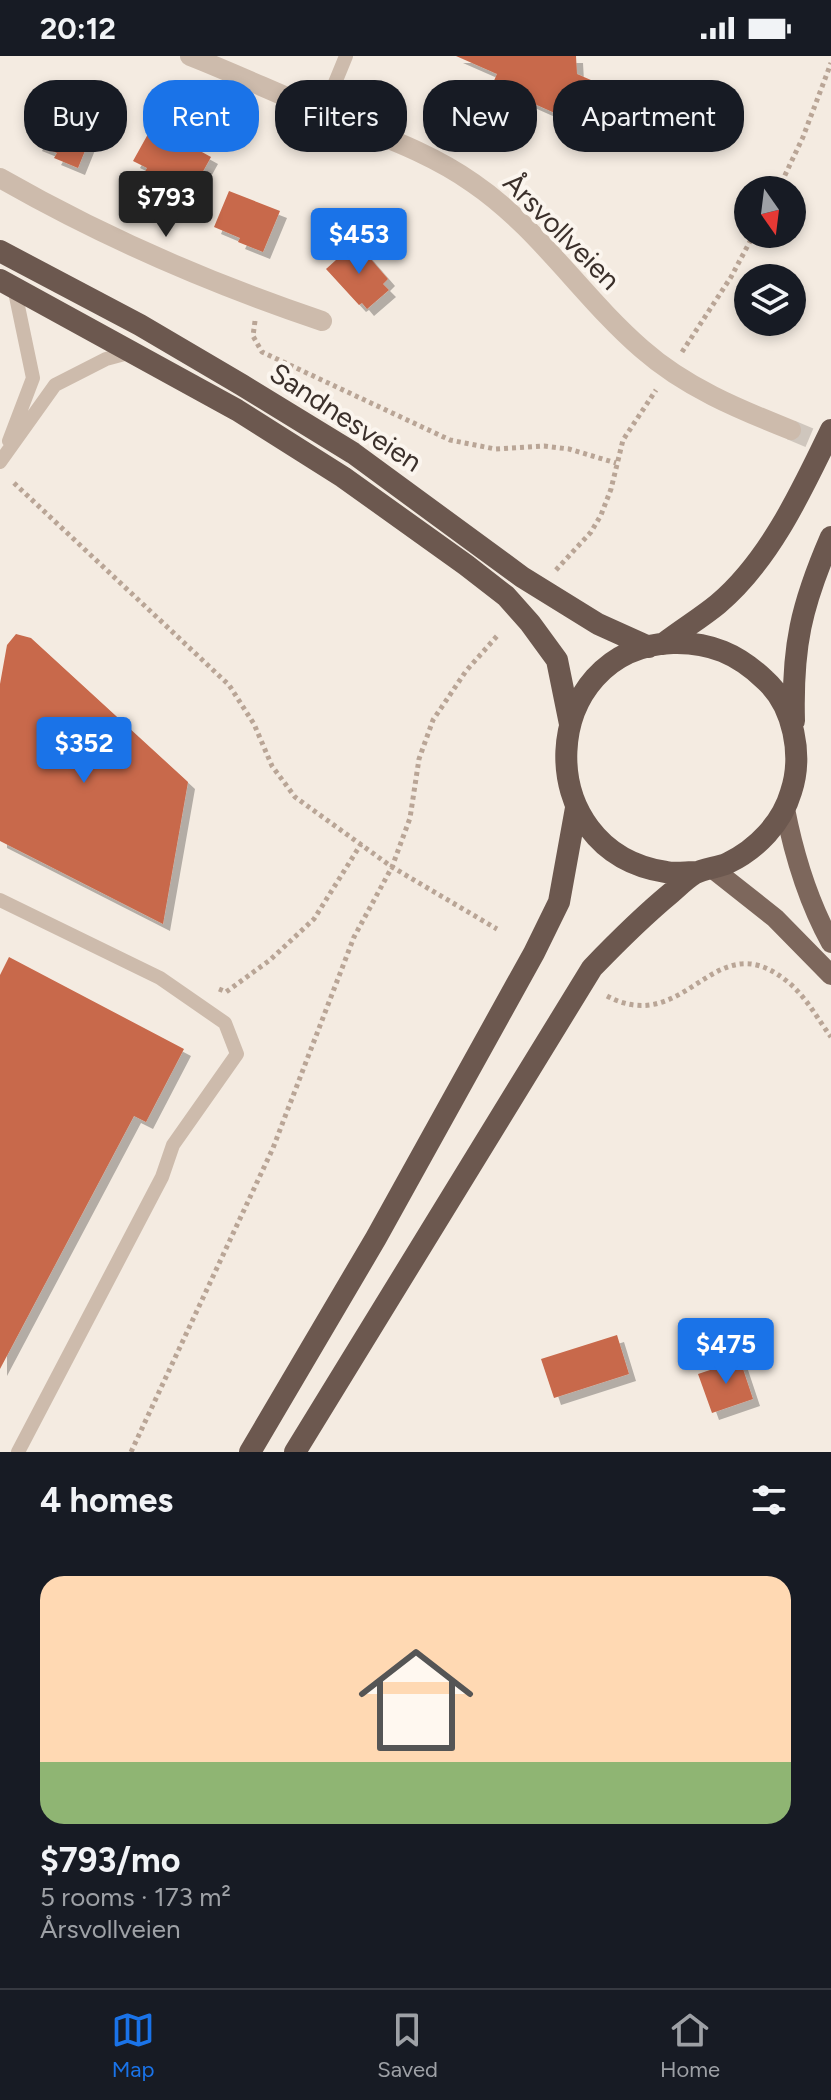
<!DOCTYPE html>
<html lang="en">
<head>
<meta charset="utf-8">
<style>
  :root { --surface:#171b24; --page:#20242c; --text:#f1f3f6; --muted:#9ea1a6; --line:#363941; --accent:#1a73e8 }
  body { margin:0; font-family:Figtree,sans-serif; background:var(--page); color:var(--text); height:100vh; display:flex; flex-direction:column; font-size:30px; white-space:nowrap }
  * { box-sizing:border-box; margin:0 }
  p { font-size:26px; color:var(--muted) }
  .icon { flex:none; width:44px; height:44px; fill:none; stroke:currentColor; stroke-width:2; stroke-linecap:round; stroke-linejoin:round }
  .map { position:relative; height:1396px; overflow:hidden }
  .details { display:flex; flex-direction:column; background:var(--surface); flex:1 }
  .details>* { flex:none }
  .hud { position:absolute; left:24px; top:24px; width:784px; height:72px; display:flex; gap:16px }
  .needle { width:52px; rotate:166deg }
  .buttons { position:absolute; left:734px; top:120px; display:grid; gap:16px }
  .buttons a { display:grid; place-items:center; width:72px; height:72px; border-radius:50%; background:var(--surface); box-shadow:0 4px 12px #0003; font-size:40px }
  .price { position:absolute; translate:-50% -68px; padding:0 18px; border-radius:8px; background:var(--accent); color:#fff; font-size:26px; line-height:52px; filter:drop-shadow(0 2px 4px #0008) }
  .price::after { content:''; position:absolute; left:50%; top:48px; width:24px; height:18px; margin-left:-12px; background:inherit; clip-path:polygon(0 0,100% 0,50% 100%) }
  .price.active { background:#222; color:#fff }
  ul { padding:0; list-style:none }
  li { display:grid; align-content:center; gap:16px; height:424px; padding:0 40px }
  li span { display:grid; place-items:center; height:248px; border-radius:24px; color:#555 }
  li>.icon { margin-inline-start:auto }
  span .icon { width:144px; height:144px; fill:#fffc; stroke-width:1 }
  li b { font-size:34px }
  h2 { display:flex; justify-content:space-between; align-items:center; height:96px; padding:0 40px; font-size:34px }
  .pill { padding:0 28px; border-radius:32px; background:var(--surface); box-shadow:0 4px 12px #0003; font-size:28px; line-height:72px }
  .pill.active { background:var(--accent); color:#fff }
  .status { display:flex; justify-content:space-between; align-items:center; height:56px; padding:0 40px; background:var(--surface); direction:ltr }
  .status svg { height:22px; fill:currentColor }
  .menu { display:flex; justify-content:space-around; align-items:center; height:112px; border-top:2px solid var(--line); background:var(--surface); font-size:22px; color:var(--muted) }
  .menu a { display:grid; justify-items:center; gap:4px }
  .menu .active { color:var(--accent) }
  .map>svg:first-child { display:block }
  .building { fill:#c8694b; filter:url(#shadow) }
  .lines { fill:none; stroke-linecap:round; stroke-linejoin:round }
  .minor-tunnel { stroke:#cfc6bd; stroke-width:20; stroke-dasharray:20 10; stroke-linecap:butt }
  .path { stroke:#b9a596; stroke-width:5; stroke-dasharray:4 4; stroke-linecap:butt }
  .service { stroke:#cdbbac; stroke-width:14 }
  .minor { stroke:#cdbbac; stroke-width:20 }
  .primary { stroke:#7d675c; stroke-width:20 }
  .trunk { stroke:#6c584f; stroke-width:22 }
  .labels { text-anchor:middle; stroke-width:8; stroke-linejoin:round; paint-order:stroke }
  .street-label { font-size:28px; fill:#3b302b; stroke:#fbf5ee }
</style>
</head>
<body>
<div class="status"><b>20:12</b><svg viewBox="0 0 49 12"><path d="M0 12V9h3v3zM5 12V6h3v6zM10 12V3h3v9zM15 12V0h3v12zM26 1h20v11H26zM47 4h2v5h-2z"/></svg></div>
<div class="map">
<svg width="831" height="1396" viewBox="0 0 831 1396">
  <defs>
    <filter id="shadow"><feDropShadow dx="7" dy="7" stdDeviation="0" flood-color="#0004"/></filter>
  </defs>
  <rect width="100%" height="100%" fill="#f4ebe1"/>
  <path class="building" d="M 456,0 L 576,0 L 577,18 L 628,40 L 617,63 L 614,62 L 606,80 L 492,29 L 497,18 Z
    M 50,51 L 95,70 L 78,112 L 54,102 L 57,97 L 35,88 Z
    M 153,69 L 211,101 L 191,137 L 182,132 L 175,144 L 140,125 L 147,112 L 133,105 Z
    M 229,135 L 280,155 L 263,196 L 238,186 L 240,182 L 214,171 Z
    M 356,186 L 388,223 L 383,228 L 389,234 L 367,253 L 362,247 L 359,249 L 326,213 Z
    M 16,578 L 31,582 L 188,726 L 163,868 L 0,785 L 0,628 L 7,589 Z
    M 9,901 L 184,993 L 146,1066 L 134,1060 L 0,1313 L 0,919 Z
    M 617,1279 L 629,1318 L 554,1342 L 541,1303 Z
    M 740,1304 L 753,1343 L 712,1357 L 698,1318 Z"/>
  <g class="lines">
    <path class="minor-tunnel" d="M 791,374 L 831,391"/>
    <path class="path" d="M 778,134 L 803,81 L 831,7
      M 255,265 L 253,280 L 262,296 L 450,384 L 495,393 L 544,390 L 569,393 L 616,407
      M 682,296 L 731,221 L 754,178
      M 14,427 L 229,629 L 254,668 L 272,710 L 295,741 L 392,811 L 497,873
      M 556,514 L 591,476 L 601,459 L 611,433 L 623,384 L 656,334
      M 219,933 L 226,936 L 270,904 L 314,863 L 361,788
      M 607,940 C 686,982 713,868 784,923 C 804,937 817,962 831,981
      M 131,1396 L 273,1092 L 354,881 L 392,811 L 410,762 L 419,703 L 433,664 L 466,615 L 497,580"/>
    <path class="service" d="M 323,56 L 346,0
      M 9,385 L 33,322 L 14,231
      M 0,406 L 55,329 L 106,303 L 132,296
      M 0,844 L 160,922 L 225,967 L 237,998 L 173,1089 L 162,1121 L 18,1396"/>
    <path class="minor" d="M 190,0 C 236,18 280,39 325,57 C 375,78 428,95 473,127 C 539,172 582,241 642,293 C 685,331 738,353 791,374
      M 0,122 C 103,181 209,227 322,265"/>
    <path class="primary" d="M 785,753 C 794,799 808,845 831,887
      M 713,813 L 775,862 L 831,919"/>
    <path class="trunk" d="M 0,195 L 140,269 L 242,329 L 353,397 L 522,521 L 598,568 L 649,591
      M 0,224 L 237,354 L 343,421 L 466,509 L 506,540 L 530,567 L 557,604 L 570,668
      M 663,588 C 681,574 701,562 718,548 C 770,504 802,434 831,374
      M 794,665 C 792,591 801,550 831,481
      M 250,1396 L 376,1182 L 534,897 L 559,846 L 576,752
      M 295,1396 L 592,912 C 617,886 642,861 671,837 C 678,831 686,823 694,818 C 704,812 718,812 728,807 C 757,793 782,767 791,736 C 803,700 794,650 765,624 C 738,598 710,586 673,587 C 537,592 527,795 666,816 C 675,818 686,816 696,816"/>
  </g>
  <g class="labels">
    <g class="street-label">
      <text transform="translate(562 175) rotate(45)" y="10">Årsvollveien</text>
      <text transform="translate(346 361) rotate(33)" y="10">Sandnesveien</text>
    </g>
  </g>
</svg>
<div class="buttons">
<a><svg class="needle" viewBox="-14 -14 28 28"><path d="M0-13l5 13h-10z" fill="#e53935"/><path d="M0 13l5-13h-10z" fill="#9ea1a6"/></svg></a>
<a><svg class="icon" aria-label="layers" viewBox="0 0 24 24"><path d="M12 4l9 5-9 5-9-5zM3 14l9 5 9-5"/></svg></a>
</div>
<b class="price active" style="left:166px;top:183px">$793</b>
<b class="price" style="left:359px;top:220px">$453</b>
<b class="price" style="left:84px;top:729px">$352</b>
<b class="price" style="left:726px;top:1330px">$475</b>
<div class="hud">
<a class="pill">Buy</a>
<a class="pill active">Rent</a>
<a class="pill">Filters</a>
<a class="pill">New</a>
<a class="pill">Apartment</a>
</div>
</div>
<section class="details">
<h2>4 homes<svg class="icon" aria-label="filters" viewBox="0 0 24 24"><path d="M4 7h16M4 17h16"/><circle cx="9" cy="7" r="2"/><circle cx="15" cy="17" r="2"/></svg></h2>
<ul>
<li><span style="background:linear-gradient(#ffd9b3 75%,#8fb573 0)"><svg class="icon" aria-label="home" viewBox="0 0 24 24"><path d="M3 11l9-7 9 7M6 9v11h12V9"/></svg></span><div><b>$793/mo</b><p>5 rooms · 173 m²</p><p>Årsvollveien</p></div></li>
</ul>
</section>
<nav class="menu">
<a class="active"><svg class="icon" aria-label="map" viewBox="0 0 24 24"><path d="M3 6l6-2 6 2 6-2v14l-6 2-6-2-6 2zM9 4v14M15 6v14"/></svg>Map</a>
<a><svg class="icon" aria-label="saved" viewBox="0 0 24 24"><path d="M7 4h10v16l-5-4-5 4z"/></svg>Saved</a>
<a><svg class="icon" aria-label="home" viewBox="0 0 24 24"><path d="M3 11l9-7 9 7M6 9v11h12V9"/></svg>Home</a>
</nav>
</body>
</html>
